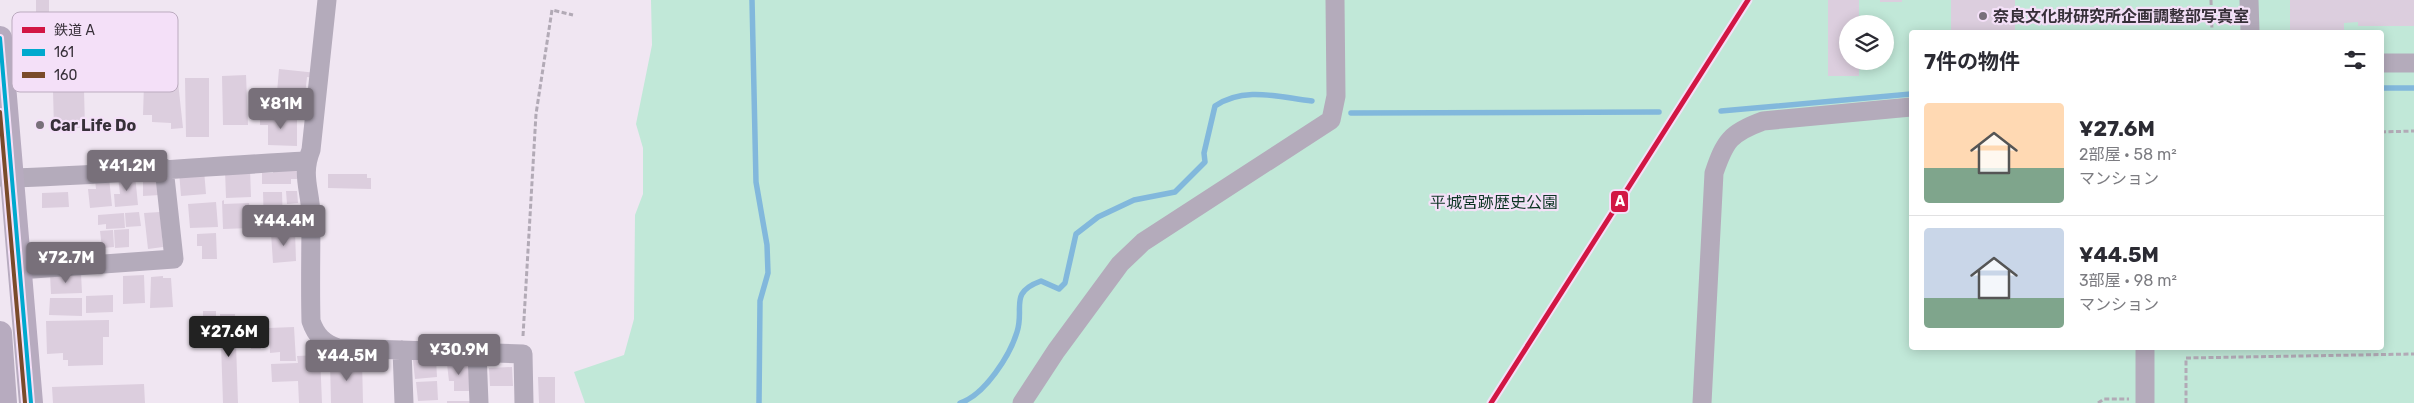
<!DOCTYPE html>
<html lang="ja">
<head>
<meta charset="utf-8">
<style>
  :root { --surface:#fff; --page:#f2f2f3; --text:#2b2b33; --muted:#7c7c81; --line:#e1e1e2; --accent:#78707a }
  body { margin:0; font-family:Rubik,"Noto Sans JP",sans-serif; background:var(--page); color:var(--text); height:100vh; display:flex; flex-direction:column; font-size:19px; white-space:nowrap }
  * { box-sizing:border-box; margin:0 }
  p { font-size:16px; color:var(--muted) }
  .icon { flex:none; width:28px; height:28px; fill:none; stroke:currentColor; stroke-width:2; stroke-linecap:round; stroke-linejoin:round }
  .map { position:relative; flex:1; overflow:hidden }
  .panel { position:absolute; left:1909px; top:30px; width:475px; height:320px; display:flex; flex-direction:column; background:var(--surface); border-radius:5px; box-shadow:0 2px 12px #0003 }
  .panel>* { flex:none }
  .controls { position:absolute; left:1839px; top:15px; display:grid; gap:10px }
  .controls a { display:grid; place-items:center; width:55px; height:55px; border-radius:50%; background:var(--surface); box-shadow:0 2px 12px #0003; font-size:25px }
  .price { position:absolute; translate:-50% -42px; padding:0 11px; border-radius:5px; background:var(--accent); color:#fff; font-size:16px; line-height:32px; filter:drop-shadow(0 1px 2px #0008) }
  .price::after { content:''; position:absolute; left:50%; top:30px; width:15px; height:11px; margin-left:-8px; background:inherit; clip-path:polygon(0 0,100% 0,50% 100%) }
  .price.current { background:#222; color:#fff }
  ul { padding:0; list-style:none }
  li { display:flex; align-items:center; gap:15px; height:125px; padding:0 15px }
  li+li { border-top:1px solid var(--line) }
  li span { display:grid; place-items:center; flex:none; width:140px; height:100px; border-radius:5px; color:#555 }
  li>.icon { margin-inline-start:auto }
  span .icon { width:60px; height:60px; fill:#fffc; stroke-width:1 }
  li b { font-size:21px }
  h2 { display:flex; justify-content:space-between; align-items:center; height:60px; padding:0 15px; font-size:21px }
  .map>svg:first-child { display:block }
  .green { fill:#c1e8d8; fill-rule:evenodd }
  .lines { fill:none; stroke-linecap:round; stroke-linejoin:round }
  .stream { stroke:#82b8dc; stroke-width:5.5 }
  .building { fill:#dccede }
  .path { stroke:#b2aab6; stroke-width:3; stroke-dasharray:5 2.5; stroke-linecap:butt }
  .minor { stroke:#b4abbb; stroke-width:19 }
  .major { stroke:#b7abbf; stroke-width:24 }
  .bus-1-casing { stroke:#f4e0f8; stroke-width:8 }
  .bus-2-casing { stroke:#f4e0f8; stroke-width:8 }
  .bus-1 { stroke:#00a9ce; stroke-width:4 }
  .bus-2 { stroke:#7a4b2a; stroke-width:4 }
  .rail-1-casing { stroke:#f4e0f8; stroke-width:9 }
  .rail-1 { stroke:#d21644; stroke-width:5 }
  .poi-dot { fill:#78707a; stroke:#f4e0f8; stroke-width:2 }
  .labels { text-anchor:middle; stroke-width:4.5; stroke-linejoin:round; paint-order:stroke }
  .poi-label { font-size:16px; font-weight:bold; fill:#373039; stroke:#f4e0f8; text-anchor:start }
  .park-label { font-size:16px; fill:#0d3524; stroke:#f4e0f8 }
  .key { fill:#f4e0f8; stroke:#bbabbf; stroke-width:1 }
  .key-label { font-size:14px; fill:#373039 }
  .line-badge { stroke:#f4e0f8; stroke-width:2 }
  .badge-label { font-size:14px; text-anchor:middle; font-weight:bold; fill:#fff }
</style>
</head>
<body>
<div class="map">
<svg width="2414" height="403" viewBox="0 0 2414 403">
  <rect width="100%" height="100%" fill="#f0e6f2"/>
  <path class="green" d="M 651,0 L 2414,0 L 2414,403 L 585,403 L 574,372 L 624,355 L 634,319 L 635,215 L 643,194 L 643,148 L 636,124 L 652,45 ZM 1848,24 L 1885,24 L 1885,61 L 1848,61 ZM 1911,32 L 2381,32 L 2381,348 L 1911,348 Z"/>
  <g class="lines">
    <path class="stream" d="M 752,0 L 756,182 L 767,245 L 768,273 L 760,301 L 759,403
      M 2381,88 L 2414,88
      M 1721,111 L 1911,94
      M 1351,113 L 1659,112
      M 960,403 C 985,395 1010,355 1017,332 C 1025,308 1008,293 1041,281 L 1059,289 L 1065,283 L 1076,234 L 1098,217 L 1134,200 L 1175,192 L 1205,162 L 1204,153 L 1215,106 C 1244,86 1278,97 1312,101"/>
  </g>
  <path class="building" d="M 36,0 L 49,0 L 49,26 L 36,26 Z
    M 1828,0 L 1859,0 L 1859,24 L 1848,24 L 1848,61 L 1859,61 L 1859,76 L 1828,76 Z
    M 1880,0 L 1902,0 L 1902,2 L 1880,2 Z
    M 1951,0 L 2015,0 L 2015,32 L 1951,32 Z
    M 2290,0 L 2414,0 L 2414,26 L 2358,26 L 2358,22 L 2344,23 L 2344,32 L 2290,32 Z
    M 279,69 L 317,73 L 317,78 L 307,77 L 305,95 L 299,95 L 298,106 L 276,104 Z
    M 246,75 L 248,125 L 223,125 L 222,76 Z
    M 185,78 L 209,78 L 209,137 L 186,137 Z
    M 178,82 L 183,128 L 171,129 L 171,123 L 152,122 L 152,115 L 143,115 L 144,84 Z
    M 84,90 L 85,128 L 54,128 L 53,91 Z
    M 260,115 L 297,117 L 297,146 L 268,145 L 268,125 L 260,125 Z
    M 273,167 L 297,167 L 297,179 L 291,179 L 291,184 L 262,184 L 262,173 L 273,173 Z
    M 250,169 L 251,197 L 226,198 L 225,170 Z
    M 204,170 L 206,194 L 181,196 L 179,172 Z
    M 159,174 L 160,195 L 143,196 L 143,175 Z
    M 328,174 L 367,174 L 367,178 L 371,178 L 371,189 L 328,188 Z
    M 135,175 L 138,205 L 115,207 L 114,194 L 120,194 L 118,176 Z
    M 109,178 L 112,206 L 90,208 L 88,189 L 96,189 L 95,179 Z
    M 286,191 L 297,191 L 298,203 L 287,204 Z
    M 68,192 L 69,207 L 42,208 L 42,193 Z
    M 263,192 L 282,192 L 283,227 L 264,227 Z
    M 224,200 L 224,204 L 249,203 L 251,228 L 223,229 L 222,201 Z
    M 216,202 L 218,227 L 190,228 L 188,204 Z
    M 139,212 L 141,226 L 126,227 L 125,213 Z
    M 160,212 L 163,247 L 148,249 L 144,213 Z
    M 124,213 L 125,228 L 106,229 L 106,224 L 98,225 L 98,215 Z
    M 129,229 L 129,247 L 115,248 L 114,230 Z
    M 113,230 L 114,247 L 102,248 L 100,231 Z
    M 295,231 L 296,261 L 273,263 L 271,233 Z
    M 216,233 L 217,259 L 202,259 L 202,246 L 197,246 L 197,234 Z
    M 81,273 L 82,293 L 51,294 L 50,274 Z
    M 144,275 L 145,303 L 123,304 L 123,276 Z
    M 163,276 L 163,278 L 171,278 L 173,307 L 150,308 L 151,277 Z
    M 113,295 L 113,312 L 86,313 L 86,296 Z
    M 50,298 L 82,298 L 82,316 L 49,315 Z
    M 203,311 L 216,311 L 216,323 L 203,323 Z
    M 220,314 L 235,314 L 238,403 L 223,403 Z
    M 109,320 L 109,337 L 103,337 L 103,365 L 68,366 L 68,360 L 63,360 L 63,353 L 47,354 L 46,321 Z
    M 294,327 L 296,361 L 280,361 L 280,352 L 270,353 L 269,328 Z
    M 250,328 L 260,328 L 261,349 L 251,349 Z
    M 320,355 L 322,403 L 299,403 L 298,381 L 272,382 L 271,364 L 298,363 L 297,356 Z
    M 436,359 L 437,377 L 415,379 L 413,360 Z
    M 362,360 L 363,403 L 331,403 L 330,361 Z
    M 469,363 L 469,391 L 454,391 L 454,381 L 449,381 L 447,364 Z
    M 512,367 L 513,386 L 490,386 L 489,368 Z
    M 538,377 L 555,377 L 555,403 L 539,403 Z
    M 437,381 L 438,400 L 418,401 L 416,382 Z
    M 144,384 L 145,403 L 53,403 L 52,387 Z
    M 447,401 L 472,401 L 472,403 L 447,403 Z"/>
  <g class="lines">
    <path class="path" d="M 2211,0 L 2212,32
      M 2381,132 L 2414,131
      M 523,336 L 536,114 L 552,10 L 573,15
      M 2098,403 L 2104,399 L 2129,399
      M 2186,403 L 2186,358 L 2414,354"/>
    <path class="minor" d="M 327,0 L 311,150 C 301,175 310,189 311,214 C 311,250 310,285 311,321 C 316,336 324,343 338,348 L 523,354 L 524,403
      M 2249,0 L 2250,32
      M 2381,63 L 2414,63
      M 0,177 L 12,178 C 110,175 208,166 306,161
      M 19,270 L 174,259 L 164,168
      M 2145,348 L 2145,403
      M 402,350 L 404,403
      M 477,352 L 479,403
      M 1022,403 L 1056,351 L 1120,264 L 1143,242 L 1331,120 L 1336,96 L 1335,0
      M 1702,403 L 1714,173 C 1725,141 1730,133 1763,121 L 1911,107"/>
    <path class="major" d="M 0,38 L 31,403
      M 0,333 L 5,403"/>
    <g class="bus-1-casing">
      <path id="bus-1" d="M 0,38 L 31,403"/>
    </g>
    <g class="bus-2-casing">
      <path id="bus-2" d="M 0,112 L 25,403"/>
    </g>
    <use href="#bus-1" class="bus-1"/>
    <use href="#bus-2" class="bus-2"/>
    <g class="rail-1-casing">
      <path id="rail-1" d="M 1491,403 L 1748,0"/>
    </g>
    <use href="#rail-1" class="rail-1"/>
  </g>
  <g class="poi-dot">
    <circle cx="1983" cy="16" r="5"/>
    <circle cx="40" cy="125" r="5"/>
  </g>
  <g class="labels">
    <g class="poi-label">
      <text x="1993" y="22">奈良文化財研究所企画調整部写真室</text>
      <text x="50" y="131">Car Life Do</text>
    </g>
    <g class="park-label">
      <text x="1494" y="208">平城宮跡歴史公園</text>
    </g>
  </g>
  <rect x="12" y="12" width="166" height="80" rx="8" class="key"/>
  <rect x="22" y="27" width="23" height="6" fill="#d21644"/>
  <rect x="22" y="49" width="23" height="7" fill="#00a9ce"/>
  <rect x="22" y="72" width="23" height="6" fill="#7a4b2a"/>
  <g class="key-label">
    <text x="54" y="35">鉄道 A</text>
    <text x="54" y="57">161</text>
    <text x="54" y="80">160</text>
  </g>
  <rect class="line-badge" x="1610" y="190" width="19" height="23" rx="5" fill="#d21644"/>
  <g class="badge-label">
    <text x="1620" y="206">A</text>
  </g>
</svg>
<div class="controls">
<a><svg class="icon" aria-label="layers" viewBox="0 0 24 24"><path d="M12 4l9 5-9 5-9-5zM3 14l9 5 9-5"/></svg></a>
</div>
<b class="price" style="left:281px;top:130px">¥81M</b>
<b class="price" style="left:127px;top:192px">¥41.2M</b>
<b class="price" style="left:284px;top:247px">¥44.4M</b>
<b class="price" style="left:66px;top:284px">¥72.7M</b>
<b class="price current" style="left:229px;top:358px">¥27.6M</b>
<b class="price" style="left:459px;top:376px">¥30.9M</b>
<b class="price" style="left:347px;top:382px">¥44.5M</b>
<section class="panel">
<h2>7件の物件<svg class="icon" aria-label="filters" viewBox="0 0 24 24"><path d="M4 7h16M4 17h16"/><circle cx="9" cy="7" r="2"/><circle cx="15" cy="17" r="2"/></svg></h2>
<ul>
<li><span style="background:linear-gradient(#ffd9b3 65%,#7fa58c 0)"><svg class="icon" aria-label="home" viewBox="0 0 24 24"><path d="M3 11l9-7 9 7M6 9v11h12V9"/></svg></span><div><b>¥27.6M</b><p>2部屋 · 58 m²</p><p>マンション</p></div></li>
<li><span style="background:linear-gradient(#c9d6e8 70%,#7fa58c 0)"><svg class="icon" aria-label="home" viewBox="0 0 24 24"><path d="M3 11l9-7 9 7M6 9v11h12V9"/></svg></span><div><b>¥44.5M</b><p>3部屋 · 98 m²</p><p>マンション</p></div></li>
</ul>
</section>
</div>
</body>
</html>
